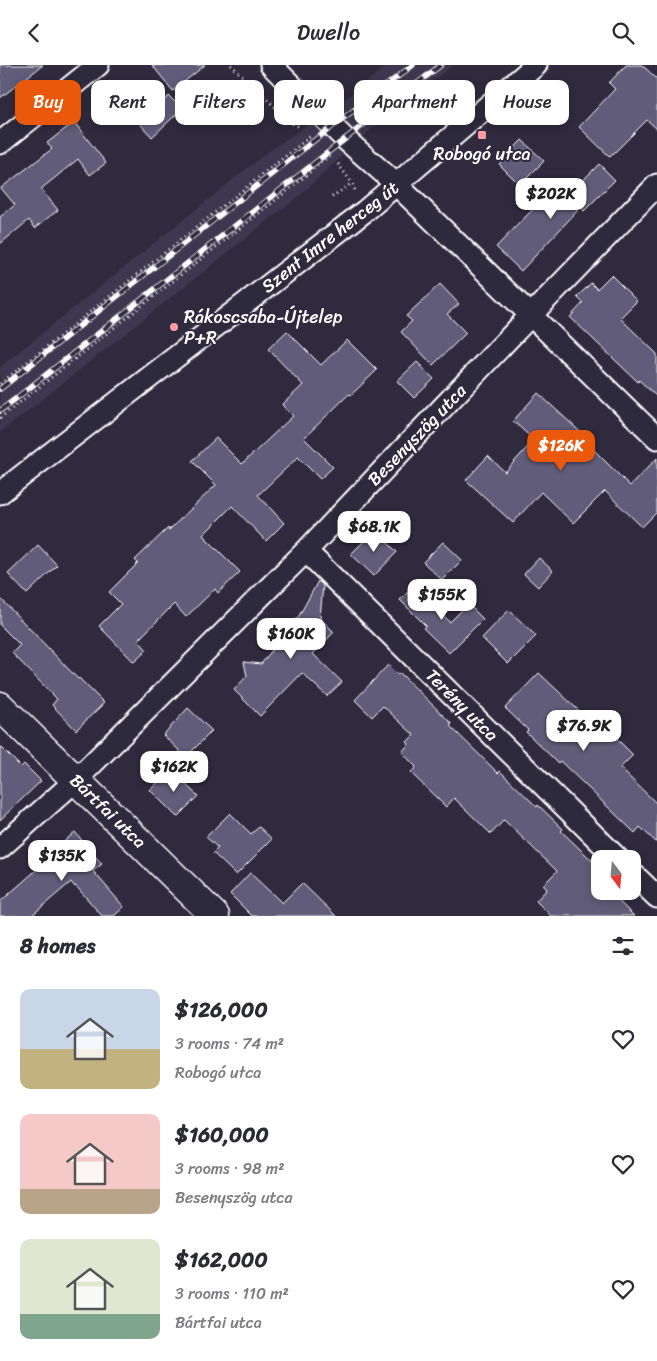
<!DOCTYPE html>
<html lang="en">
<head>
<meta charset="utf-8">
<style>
  :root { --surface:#fff; --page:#f7f7f7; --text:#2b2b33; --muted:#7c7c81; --accent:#ea580c }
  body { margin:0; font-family:Sriracha,sans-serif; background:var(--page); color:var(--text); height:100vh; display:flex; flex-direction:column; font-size:19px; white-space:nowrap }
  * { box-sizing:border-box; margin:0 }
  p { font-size:16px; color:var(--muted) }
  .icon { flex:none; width:28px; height:28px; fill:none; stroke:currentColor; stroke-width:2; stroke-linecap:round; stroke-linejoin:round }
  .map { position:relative; height:851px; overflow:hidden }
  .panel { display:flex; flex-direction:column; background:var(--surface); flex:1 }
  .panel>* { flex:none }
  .guide { position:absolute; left:15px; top:15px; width:628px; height:45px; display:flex; gap:10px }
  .needle { width:32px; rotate:164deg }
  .fabs { position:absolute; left:591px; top:785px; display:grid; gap:10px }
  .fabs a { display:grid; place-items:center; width:50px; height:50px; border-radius:10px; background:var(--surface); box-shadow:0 2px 8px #0003; font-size:25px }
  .price { position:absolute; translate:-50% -42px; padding:0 11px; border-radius:10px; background:#fff; color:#222; font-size:16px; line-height:32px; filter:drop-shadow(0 1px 2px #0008) }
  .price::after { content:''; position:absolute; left:50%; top:30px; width:15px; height:11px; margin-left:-8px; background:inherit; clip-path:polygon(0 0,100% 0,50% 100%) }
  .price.current { background:var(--accent); color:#fff }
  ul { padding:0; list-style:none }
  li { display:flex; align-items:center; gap:15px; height:125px; padding:0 20px }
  li span { display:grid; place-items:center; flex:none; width:140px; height:100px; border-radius:10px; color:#555 }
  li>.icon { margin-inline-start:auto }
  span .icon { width:60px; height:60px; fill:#fffc; stroke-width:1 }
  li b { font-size:21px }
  h2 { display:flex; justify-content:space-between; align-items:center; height:60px; padding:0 20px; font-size:21px }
  .chip { padding:0 18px; border-radius:10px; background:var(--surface); box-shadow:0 2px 8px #0003; font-size:18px; line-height:45px }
  .chip.current { background:var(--accent); color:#fff }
  header { display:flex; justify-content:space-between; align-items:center; height:65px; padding:0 20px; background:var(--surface); font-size:22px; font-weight:600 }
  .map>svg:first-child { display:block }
  .built { fill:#3e394f }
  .building { fill:#605b79; stroke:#fff }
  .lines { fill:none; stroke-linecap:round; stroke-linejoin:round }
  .street-casing { stroke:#fff; stroke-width:25 }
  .secondary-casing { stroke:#fff; stroke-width:31 }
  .path { stroke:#fff; stroke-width:3; stroke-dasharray:1 4; stroke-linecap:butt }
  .street { stroke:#2f2a3d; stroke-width:21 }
  .secondary { stroke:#2f2a3d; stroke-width:28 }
  .rail-casing { stroke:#fff; stroke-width:5.5 }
  .rail { stroke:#2f2a3d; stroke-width:4; stroke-dasharray:11; stroke-linecap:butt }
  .poi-dot { fill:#ff9aa2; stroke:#2f2a3d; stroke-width:2 }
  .labels { text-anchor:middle; stroke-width:4; stroke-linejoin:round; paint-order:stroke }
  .poi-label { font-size:18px; fill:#fff; stroke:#2f2a3d }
  .street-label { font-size:18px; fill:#fff; stroke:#2f2a3d }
</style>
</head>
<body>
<header><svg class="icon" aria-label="back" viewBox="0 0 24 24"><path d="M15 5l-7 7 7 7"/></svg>Dwello<svg class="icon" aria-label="search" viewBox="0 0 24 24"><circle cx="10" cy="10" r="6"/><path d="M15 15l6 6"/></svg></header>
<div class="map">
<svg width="657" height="851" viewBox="0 0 657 851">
  <rect width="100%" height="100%" fill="#2f2a3d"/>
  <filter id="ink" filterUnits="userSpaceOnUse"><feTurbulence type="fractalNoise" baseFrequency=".02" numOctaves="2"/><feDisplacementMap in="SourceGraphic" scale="10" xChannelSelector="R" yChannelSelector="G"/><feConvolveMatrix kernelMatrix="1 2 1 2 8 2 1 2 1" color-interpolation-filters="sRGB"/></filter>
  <g filter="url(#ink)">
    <path class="built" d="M 388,0 L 453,0 L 377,59 L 299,131 L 0,368 L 0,302 L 265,89 L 350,30 Z"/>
    <path class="building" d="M 0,0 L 43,0 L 0,33 Z
      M 152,0 L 205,0 L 173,26 Z
      M 626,0 L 642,0 L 657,14 L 657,64 L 647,55 L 610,92 L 579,62 L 615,24 L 609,18 Z
      M 169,31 L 182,44 L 152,72 L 140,59 Z
      M 74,57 L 106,98 L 90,110 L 78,94 L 41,124 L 58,145 L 35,163 L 29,155 L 0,179 L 0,152 L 15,140 L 1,123 L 52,84 L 47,78 Z
      M 522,75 L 544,96 L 520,120 L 499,99 Z
      M 599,99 L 615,115 L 584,146 L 581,142 L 521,206 L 496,182 L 539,138 L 550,149 Z
      M 611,210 L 637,236 L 620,253 L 657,289 L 657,332 L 639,315 L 638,317 L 570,252 L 583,238 L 577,232 L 591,218 L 597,224 Z
      M 440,219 L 459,239 L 447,249 L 466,268 L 433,300 L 401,267 L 412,256 L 406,251 Z
      M 287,266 L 321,300 L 347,275 L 377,305 L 351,330 L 349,329 L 304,373 L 333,402 L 320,414 L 298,392 L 258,430 L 284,458 L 266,476 L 232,441 L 203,470 L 240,507 L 218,528 L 215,524 L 186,552 L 174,539 L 138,575 L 147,585 L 134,597 L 99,561 L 121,539 L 109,527 L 138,498 L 135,495 L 168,463 L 169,465 L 216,420 L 192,396 L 216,373 L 242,399 L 293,351 L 282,340 L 303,320 L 268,284 Z
      M 417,297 L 434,314 L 414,333 L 397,316 Z
      M 538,328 L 589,375 L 587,378 L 630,421 L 657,393 L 657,447 L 642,462 L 605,426 L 573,458 L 541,427 L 513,458 L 466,415 L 488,391 L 505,407 L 534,375 L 513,356 Z
      M 375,465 L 397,487 L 374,511 L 351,489 Z
      M 443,477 L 462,495 L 442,515 L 423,497 Z
      M 38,480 L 57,500 L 27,529 L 8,509 Z
      M 539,493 L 553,506 L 538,522 L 524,509 Z
      M 318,516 L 323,520 L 320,553 L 334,567 L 313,589 L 342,617 L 327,631 L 302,608 L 260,651 L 234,625 L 247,611 L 244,597 L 261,599 L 277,579 L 274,577 L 299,551 Z
      M 413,522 L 450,557 L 468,539 L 483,554 L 449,588 L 423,563 L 426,561 L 400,535 Z
      M 0,533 L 78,614 L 79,613 L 104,638 L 76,665 L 52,640 L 57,634 L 12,588 L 20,580 L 0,560 Z
      M 509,545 L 536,571 L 508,599 L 482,573 Z
      M 388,600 L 398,610 L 400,608 L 452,659 L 450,661 L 498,708 L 500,706 L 537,742 L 538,740 L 563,764 L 561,766 L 600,803 L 600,826 L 608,826 L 634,851 L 551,851 L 536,836 L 547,824 L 543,820 L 557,806 L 504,755 L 491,769 L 454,733 L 446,742 L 411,708 L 416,702 L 402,687 L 409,679 L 407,677 L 414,670 L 383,641 L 372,652 L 355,635 Z
      M 539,608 L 609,674 L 613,670 L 633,690 L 620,703 L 657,739 L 657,778 L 640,762 L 635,768 L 560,696 L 558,698 L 526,667 L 528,665 L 505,643 Z
      M 188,643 L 212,666 L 186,692 L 163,670 Z
      M 0,681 L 21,702 L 24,699 L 41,716 L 0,755 Z
      M 170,705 L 198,731 L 177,752 L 150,725 Z
      M 230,748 L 251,769 L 259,762 L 272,774 L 236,810 L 213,788 L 218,783 L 206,772 Z
      M 75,767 L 102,799 L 93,806 L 124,842 L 114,851 L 102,851 L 76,821 L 75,822 L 71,817 L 31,851 L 0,851 L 0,837 L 50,793 L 48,791 Z
      M 250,808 L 282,838 L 302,818 L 336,851 L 252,851 L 230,829 Z"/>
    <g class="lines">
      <g class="street-casing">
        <path id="street" d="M 271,0 L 345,74 L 397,120 L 657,373
          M 0,78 L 98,0
          M 0,428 L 28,406 L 365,146 L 536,0
          M 306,486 L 618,794
          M 0,783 L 76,715 L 306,486 L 530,251 L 657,120
          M 632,808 L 657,832"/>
      </g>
      <g class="secondary-casing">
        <path id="secondary" d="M 0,641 L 215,851"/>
      </g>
      <path class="path" d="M 231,0 L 293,59 L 300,62
        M 338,99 L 352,118 L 355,125
        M 332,132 L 352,118
        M 0,319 L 312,70
        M 0,353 L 292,122 L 330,90"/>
      <use href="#street" class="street"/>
      <use href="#secondary" class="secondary"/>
      <g class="rail-casing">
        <path id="rail" d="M 0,324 L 316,74 L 413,0
          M 0,346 L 345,74 L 441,0"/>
      </g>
      <use href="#rail" class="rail"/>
    </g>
  </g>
  <g class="poi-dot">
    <rect x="477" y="65" width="10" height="10" rx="2.5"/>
    <circle cx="174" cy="262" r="5"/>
  </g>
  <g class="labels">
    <g class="poi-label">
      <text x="482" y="95">Robogó utca</text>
      <text x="184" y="258" text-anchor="start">Rákoscsaba-Újtelep<tspan x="184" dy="21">P+R</tspan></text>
    </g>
    <g class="street-label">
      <text transform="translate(330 172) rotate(-38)" y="6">Szent Imre herceg út</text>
      <text transform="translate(417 370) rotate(-46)" y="6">Besenyszög utca</text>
      <text transform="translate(462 640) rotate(45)" y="6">Terény utca</text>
      <text transform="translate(108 746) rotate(44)" y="6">Bártfai utca</text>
    </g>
  </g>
</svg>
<div class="fabs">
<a><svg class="needle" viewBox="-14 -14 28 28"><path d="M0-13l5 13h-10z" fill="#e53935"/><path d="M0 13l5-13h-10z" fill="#7c7c81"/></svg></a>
</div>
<b class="price" style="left:551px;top:155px">$202K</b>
<b class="price current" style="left:561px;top:407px">$126K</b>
<b class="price" style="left:374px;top:488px">$68.1K</b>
<b class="price" style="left:442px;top:556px">$155K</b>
<b class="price" style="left:291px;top:595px">$160K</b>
<b class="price" style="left:584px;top:687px">$76.9K</b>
<b class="price" style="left:174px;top:728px">$162K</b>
<b class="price" style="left:62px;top:817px">$135K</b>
<div class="guide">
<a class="chip current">Buy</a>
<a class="chip">Rent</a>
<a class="chip">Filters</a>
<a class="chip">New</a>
<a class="chip">Apartment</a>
<a class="chip">House</a>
</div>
</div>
<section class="panel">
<h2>8 homes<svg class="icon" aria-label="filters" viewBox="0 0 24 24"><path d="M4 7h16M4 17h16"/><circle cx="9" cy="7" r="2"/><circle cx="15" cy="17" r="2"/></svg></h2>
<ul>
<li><span style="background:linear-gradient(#c9d6e8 60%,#c2b280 0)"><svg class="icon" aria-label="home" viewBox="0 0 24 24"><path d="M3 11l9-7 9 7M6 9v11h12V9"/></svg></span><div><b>$126,000</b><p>3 rooms · 74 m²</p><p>Robogó utca</p></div><svg class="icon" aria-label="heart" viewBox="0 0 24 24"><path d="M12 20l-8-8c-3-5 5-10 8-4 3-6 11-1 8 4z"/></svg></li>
<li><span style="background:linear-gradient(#f6c9c9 75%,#b9a48a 0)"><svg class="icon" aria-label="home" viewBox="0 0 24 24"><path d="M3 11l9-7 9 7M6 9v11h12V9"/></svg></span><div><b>$160,000</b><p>3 rooms · 98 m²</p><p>Besenyszög utca</p></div><svg class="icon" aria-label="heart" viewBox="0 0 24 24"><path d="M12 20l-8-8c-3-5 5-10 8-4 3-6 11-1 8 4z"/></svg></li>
<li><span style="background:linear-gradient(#dfe7d0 75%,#7fa58c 0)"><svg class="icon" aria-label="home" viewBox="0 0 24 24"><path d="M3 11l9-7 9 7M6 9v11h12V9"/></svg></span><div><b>$162,000</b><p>3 rooms · 110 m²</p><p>Bártfai utca</p></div><svg class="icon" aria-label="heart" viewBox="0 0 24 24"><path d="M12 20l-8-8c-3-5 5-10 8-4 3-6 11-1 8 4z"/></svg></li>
</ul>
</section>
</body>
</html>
